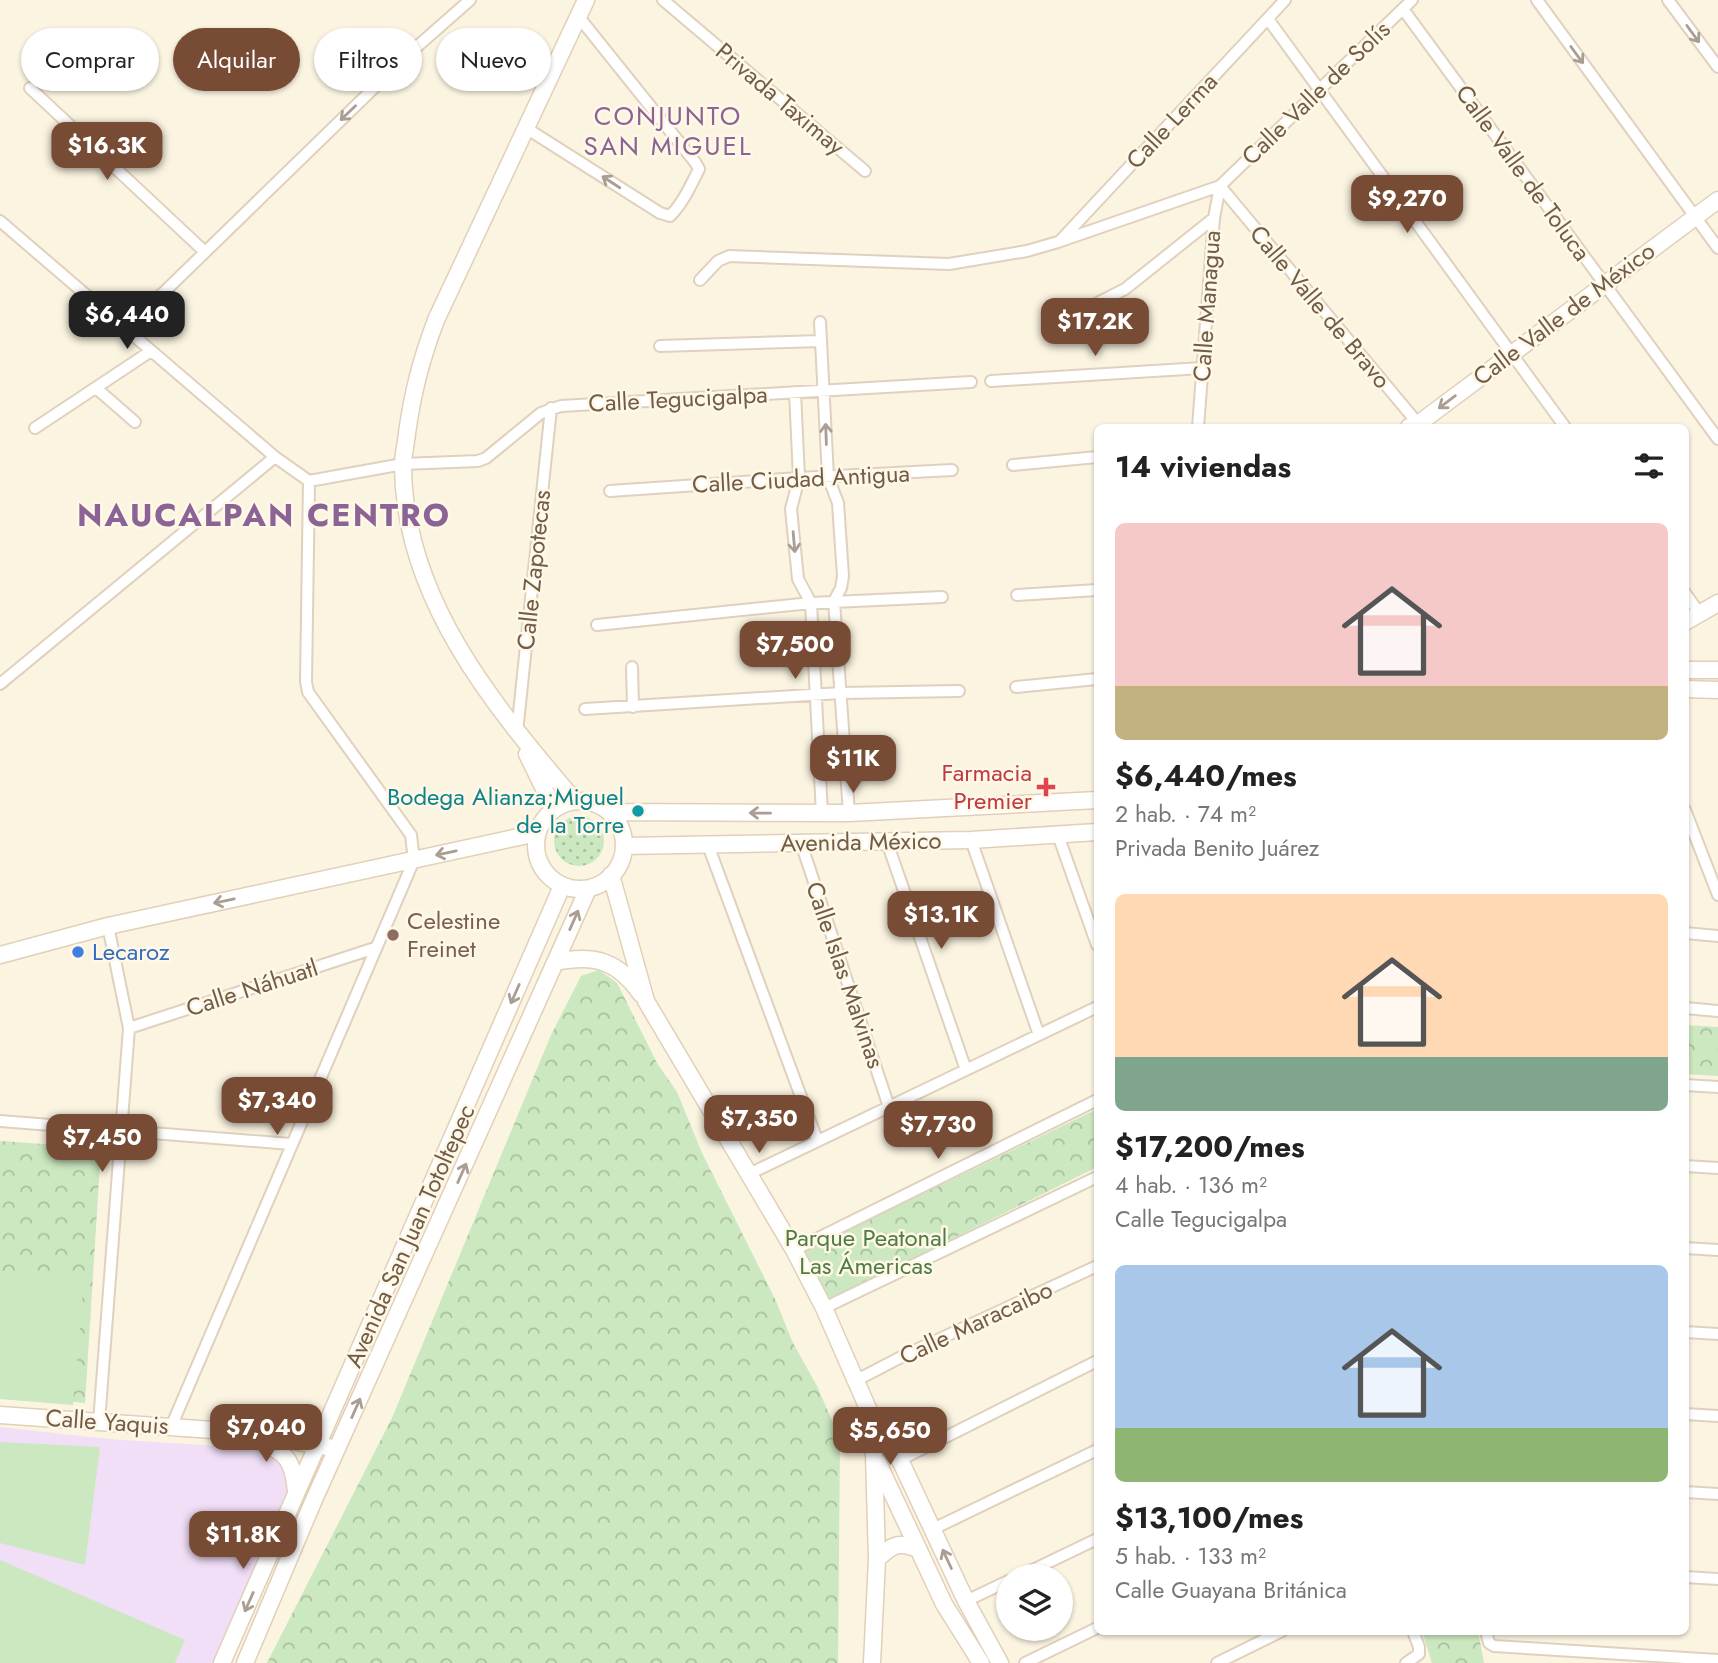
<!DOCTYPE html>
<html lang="es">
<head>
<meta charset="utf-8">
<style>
  :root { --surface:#fff; --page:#f6f6f6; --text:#222; --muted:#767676; --accent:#784b34 }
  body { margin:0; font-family:Jost,sans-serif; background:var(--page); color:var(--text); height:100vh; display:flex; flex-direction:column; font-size:26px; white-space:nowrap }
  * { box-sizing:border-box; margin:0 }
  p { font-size:23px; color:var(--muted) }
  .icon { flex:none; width:38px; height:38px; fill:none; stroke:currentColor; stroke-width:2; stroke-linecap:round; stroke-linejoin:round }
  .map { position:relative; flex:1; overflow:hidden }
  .drawer { position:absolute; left:1094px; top:424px; width:595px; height:1211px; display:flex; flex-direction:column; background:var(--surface); border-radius:10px; box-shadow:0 2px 5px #0004 }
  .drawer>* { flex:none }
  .banner { position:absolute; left:21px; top:28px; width:665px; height:63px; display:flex; gap:14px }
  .controls { position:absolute; left:996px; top:1564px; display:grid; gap:14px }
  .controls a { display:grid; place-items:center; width:77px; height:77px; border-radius:50%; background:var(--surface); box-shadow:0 2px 5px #0004; font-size:35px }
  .price { position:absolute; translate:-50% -60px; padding:0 16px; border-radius:14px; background:var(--accent); color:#fff; font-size:23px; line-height:46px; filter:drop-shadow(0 2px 4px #0008) }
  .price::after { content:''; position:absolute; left:50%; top:42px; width:21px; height:16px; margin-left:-10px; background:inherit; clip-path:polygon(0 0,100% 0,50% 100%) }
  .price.selected { background:#222; color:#fff }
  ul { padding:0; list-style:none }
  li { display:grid; align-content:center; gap:14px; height:371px; padding:0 21px }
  li span { display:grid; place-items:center; height:217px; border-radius:10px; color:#555 }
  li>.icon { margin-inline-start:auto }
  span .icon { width:126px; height:126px; fill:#fffc; stroke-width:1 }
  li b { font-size:30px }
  h2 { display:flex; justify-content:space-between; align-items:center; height:84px; padding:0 21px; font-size:30px }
  .tag { padding:0 24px; border-radius:32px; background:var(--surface); box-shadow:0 2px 5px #0004; font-size:24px; line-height:63px }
  .tag.selected { background:var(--accent); color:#fff }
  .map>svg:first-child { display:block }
  .education { fill:#f1def7 }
  .grass { fill:url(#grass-dots) }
  .forest { fill:url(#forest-crowns) }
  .garden { fill:#cbe8c0 }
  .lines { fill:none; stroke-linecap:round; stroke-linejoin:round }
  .street-casing { stroke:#dfd1bd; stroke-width:14 }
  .secondary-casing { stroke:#e1d0b8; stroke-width:19 }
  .street { stroke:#fff; stroke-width:10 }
  .secondary { stroke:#fff; stroke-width:16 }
  .oneway { stroke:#aa9d92 }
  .health-dot { fill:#e0444e; stroke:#fff8e7; stroke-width:2.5 }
  .culture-dot { fill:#0f9aa8; stroke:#fff8e7; stroke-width:2.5 }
  .education-dot { fill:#8d6e63; stroke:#fff8e7; stroke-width:2.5 }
  .shop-dot { fill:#3f7fe0; stroke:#fff8e7; stroke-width:2.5 }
  .labels { text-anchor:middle; stroke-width:5; stroke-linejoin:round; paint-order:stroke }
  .street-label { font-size:24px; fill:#715c49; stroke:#fff8e7 }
  .health-label { font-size:24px; fill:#be3a42; stroke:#fff8e7; text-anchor:end }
  .culture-label { font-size:24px; fill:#0d838f; stroke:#fff8e7; text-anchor:end }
  .education-label { font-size:24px; fill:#785e54; stroke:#fff8e7; text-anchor:start }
  .shop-label { font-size:24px; fill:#366cbe; stroke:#fff8e7; text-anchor:start }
  .park-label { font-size:24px; fill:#4e7c44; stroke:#fff8e7 }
  .neighbourhood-label { font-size:26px; letter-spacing:2px; fill:#8b6495; stroke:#fff8e7 }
  .district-label { font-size:32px; font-weight:bold; letter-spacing:2px; fill:#8b6495; stroke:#fff8e7 }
</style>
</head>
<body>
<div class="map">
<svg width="1718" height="1663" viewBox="0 0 1718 1663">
  <defs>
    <pattern id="grass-dots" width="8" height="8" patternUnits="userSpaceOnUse" patternTransform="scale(1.75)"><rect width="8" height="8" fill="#cbe8c0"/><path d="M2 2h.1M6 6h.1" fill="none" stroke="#a9bf9e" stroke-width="1.8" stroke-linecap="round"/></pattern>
    <pattern id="forest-crowns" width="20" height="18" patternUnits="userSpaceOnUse" patternTransform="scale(1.75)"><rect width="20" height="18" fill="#cbe8c0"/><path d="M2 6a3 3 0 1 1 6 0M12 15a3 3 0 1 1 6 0" fill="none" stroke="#a9bf9e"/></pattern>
  </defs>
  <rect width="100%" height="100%" fill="#fbf4e1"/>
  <path class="education" d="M 0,1427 L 108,1439 L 262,1449 L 279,1462 L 286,1475 L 288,1491 L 214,1663 L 0,1663 Z"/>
  <path class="grass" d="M554 841a25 25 0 1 1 50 0a25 25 0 1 1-50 0Z"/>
  <path class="forest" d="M 599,970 L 617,983 L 657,1063 L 677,1092 L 702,1153 L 776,1301 L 792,1341 L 817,1386 L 840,1439 L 838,1663 L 267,1663 L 392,1418 L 551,1035 L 581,976 Z
    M 1685,1025 L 1718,1027 L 1718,1076 L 1685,1074 Z
    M 1097,1109 L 1097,1167 L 827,1301 L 801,1253 Z
    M 0,1141 L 101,1148 L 85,1403 L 0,1395 Z
    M 1422,1631 L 1478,1631 L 1484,1663 L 1432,1663 Z"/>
  <path class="garden" d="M 0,1274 L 84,1280 L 73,1405 L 0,1399 Z
    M 0,1442 L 100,1447 L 85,1565 L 0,1543 Z
    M 0,1560 L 185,1640 L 175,1663 L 0,1663 Z"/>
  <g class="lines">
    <g class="street-casing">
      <path id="street" d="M 663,0 L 865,171
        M 1537,0 L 1718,248
        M 1668,0 L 1718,67
        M 1403,9 L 1718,439
        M 1268,19 L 1565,427
        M 30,88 L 205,252
        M 526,128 L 660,213 L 670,216 C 683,203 691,185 699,169 L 695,162 L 578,16
        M 1220,186 L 1420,426
        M 0,221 L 275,457 L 309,481 L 403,464 L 478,461 L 486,458 L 541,413 L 561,406 L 971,382
        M 1060,241 L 1285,0
        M 700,280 L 718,261 L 729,256 L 949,264 L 1027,251 L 1058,242 L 1220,186 L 1412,0
        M 1074,315 L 1125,289 L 1214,218
        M 820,322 L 828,477 L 838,503 L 843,576 L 841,588 L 834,601 L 849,813
        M 126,329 L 412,51 L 470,0
        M 660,346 L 821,341
        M 991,381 L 1202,368
        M 96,388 L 135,422
        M 795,392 L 799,478 L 791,509 L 798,579 L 811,603 L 822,814
        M 1198,427 L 1214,218 L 1220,186
        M 35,428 L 151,351
        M 1013,465 L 1097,457
        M 610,491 L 799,478 L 952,470
        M 1685,593 L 1700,614
        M 1017,595 L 1097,590
        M 597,625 L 811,603 L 942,597
        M 632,667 L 633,707
        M 0,684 L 275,457
        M 1016,687 L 1097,679
        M 585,709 L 841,693 L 959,691
        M 517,732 L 551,408
        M 1685,810 L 1718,895
        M 1058,835 L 1097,945
        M 971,840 L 1039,1035
        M 887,842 L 966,1070
        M 801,843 L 889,1107
        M 708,845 L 817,1140
        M 1685,933 L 1718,936
        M 1685,1008 L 1718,1011
        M 129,1028 L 375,948
        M 1685,1085 L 1718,1087
        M 0,1121 L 291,1144
        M 1685,1166 L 1718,1168
        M 749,1174 L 1097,1007
        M 1685,1248 L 1718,1250
        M 794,1250 L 1097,1100
        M 824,1308 L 1097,1177
        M 1685,1332 L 1718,1334
        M 855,1381 L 905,1355 L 1097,1266
        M 1685,1414 L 1718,1416
        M 99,1422 L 129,1028 L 108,926
        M 171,1427 L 414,860 L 411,835 L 308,692 L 306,682 L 309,481
        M 900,1460 L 1097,1361
        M 1685,1492 L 1718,1494
        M 933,1529 L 1097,1450
        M 1018,1577 L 1097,1539
        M 1685,1577 L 1718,1579
        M 966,1601 L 1008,1581
        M 1486,1631 L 1489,1643 L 1494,1646 L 1718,1660
        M 1025,1663 L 1097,1628
        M 1217,1663 L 1282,1631
        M 1406,1663 L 1419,1654 L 1419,1647 L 1413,1631"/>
    </g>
    <g class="secondary-casing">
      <path id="secondary" d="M 1409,427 L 1418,424 L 1718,200
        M 1685,622 L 1718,603
        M 1685,670 L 1718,670
        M 1685,689 L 1718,690
        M 527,754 L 554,809
        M 574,800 C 493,705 403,597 403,465 C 403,455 406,444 407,433 C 413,391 421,360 436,320 L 586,0
        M536 845a44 44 0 1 1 88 0a44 44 0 1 1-88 0Z
        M 609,812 L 849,813 L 1097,800
        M 624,846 L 971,840 L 1097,832
        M 611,875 L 646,1001 L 794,1250 L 824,1308 L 873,1420 L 877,1559 L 872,1663
        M 0,955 L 108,926 L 537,833
        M 556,962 C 595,954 618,961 641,994
        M 0,1415 L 241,1432 L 328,1447
        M 874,1422 L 900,1460 L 966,1601 L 1000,1663
        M 259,1441 C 287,1453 293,1460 296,1491
        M 878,1463 L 944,1604 L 981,1663
        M 877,1559 C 893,1545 897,1541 918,1549
        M 222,1663 L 562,886
        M 245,1663 L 313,1502 L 588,889"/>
    </g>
    <use href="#street" class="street"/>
    <use href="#secondary" class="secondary"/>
  </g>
  <defs><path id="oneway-shaft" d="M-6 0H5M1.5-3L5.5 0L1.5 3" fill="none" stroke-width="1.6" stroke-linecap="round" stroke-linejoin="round" transform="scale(1.75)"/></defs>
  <g class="oneway">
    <use href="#oneway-shaft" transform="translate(1693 34) rotate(54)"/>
    <use href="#oneway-shaft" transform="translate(1577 55) rotate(54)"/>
    <use href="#oneway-shaft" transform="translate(348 113) rotate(136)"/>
    <use href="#oneway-shaft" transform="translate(611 182) rotate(-147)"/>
    <use href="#oneway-shaft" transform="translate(1447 402) rotate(143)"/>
    <use href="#oneway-shaft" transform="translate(826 434) rotate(-92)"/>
    <use href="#oneway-shaft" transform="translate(794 542) rotate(85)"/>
    <use href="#oneway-shaft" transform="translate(760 813) rotate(-179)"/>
    <use href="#oneway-shaft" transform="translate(446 853) rotate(168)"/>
    <use href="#oneway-shaft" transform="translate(224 901) rotate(168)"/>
    <use href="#oneway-shaft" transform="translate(574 920) rotate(-66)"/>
    <use href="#oneway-shaft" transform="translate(515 994) rotate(114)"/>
    <use href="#oneway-shaft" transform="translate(462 1173) rotate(-66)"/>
    <use href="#oneway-shaft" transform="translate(356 1408) rotate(-66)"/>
    <use href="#oneway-shaft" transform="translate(947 1559) rotate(-115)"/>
    <use href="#oneway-shaft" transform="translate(249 1602) rotate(114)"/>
  </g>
  <path class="health-dot" d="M1042.5 776.5h7v7h7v7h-7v7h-7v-7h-7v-7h7z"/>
  <circle class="culture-dot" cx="638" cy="811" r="7"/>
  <circle class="education-dot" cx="393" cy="935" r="7"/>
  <circle class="shop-dot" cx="78" cy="952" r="7"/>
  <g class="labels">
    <g class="street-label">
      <text transform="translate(1316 93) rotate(-44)" y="8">Calle Valle de Solís</text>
      <text transform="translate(780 99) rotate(40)" y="8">Privada Taximay</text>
      <text transform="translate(1172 121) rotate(-47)" y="8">Calle Lerma</text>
      <text transform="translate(1523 173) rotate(54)" y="8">Calle Valle de Toluca</text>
      <text transform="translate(1207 306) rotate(-86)" y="8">Calle Managua</text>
      <text transform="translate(1320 307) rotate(50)" y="8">Calle Valle de Bravo</text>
      <text transform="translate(1564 314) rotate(-37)" y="8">Calle Valle de México</text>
      <text transform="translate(678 399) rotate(-3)" y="8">Calle Tegucigalpa</text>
      <text transform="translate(801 479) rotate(-3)" y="8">Calle Ciudad Antigua</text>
      <text transform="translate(534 570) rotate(-84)" y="8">Calle Zapotecas</text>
      <text transform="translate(861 842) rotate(-1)" y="8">Avenida México</text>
      <text transform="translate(845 975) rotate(71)" y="8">Calle Islas Malvinas</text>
      <text transform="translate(252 988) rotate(-18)" y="8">Calle Náhuatl</text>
      <text transform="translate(410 1236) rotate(-66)" y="8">Avenida San Juan Totoltepec</text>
      <text transform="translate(976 1323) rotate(-25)" y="8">Calle Maracaibo</text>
      <text transform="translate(107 1422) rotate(4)" y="8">Calle Yaquis</text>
    </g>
    <g class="health-label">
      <text x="1032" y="781">Farmacia<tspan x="1032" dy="28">Premier</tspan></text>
    </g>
    <g class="culture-label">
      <text x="624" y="805">Bodega Alianza;Miguel<tspan x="624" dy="28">de la Torre</tspan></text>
    </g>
    <g class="education-label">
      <text x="407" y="929">Celestine<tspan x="407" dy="28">Freinet</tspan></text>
    </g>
    <g class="shop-label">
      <text x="92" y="960">Lecaroz</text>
    </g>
    <g class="park-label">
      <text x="866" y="1246">Parque Peatonal<tspan x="866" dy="28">Las Ámericas</tspan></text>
    </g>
    <g class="neighbourhood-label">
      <text x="668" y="125">CONJUNTO<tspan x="668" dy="30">SAN MIGUEL</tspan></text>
    </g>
    <g class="district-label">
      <text x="264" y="526">NAUCALPAN CENTRO</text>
    </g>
  </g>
</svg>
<div class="controls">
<a><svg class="icon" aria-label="layers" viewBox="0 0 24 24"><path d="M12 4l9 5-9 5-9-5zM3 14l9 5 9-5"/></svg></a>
</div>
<b class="price" style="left:107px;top:182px">$16.3K</b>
<b class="price" style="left:1407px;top:235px">$9,270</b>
<b class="price selected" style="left:127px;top:351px">$6,440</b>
<b class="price" style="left:1095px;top:358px">$17.2K</b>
<b class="price" style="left:795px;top:681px">$7,500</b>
<b class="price" style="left:853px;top:795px">$11K</b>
<b class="price" style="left:941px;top:951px">$13.1K</b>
<b class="price" style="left:277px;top:1137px">$7,340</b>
<b class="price" style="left:759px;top:1155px">$7,350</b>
<b class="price" style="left:938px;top:1161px">$7,730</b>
<b class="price" style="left:102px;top:1174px">$7,450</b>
<b class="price" style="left:266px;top:1464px">$7,040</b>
<b class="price" style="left:890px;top:1467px">$5,650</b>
<b class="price" style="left:243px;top:1571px">$11.8K</b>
<div class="banner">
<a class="tag">Comprar</a>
<a class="tag selected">Alquilar</a>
<a class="tag">Filtros</a>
<a class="tag">Nuevo</a>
</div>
<section class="drawer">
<h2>14 viviendas<svg class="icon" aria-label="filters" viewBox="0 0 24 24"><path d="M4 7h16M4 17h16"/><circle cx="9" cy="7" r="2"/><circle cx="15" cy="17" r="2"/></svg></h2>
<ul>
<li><span style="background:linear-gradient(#f6c9c9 75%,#c2b280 0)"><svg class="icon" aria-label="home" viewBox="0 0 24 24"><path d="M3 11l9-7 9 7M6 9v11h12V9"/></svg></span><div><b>$6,440/mes</b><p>2 hab. · 74 m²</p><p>Privada Benito Juárez</p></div></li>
<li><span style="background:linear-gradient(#ffd9b3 75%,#7fa58c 0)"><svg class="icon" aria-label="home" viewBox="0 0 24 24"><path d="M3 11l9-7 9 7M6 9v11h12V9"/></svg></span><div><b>$17,200/mes</b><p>4 hab. · 136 m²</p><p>Calle Tegucigalpa</p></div></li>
<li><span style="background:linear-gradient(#a9c7e8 75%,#8fb573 0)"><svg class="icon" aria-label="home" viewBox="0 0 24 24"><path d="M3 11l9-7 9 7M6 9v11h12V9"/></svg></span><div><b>$13,100/mes</b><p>5 hab. · 133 m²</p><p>Calle Guayana Británica</p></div></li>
</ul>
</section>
</div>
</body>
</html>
